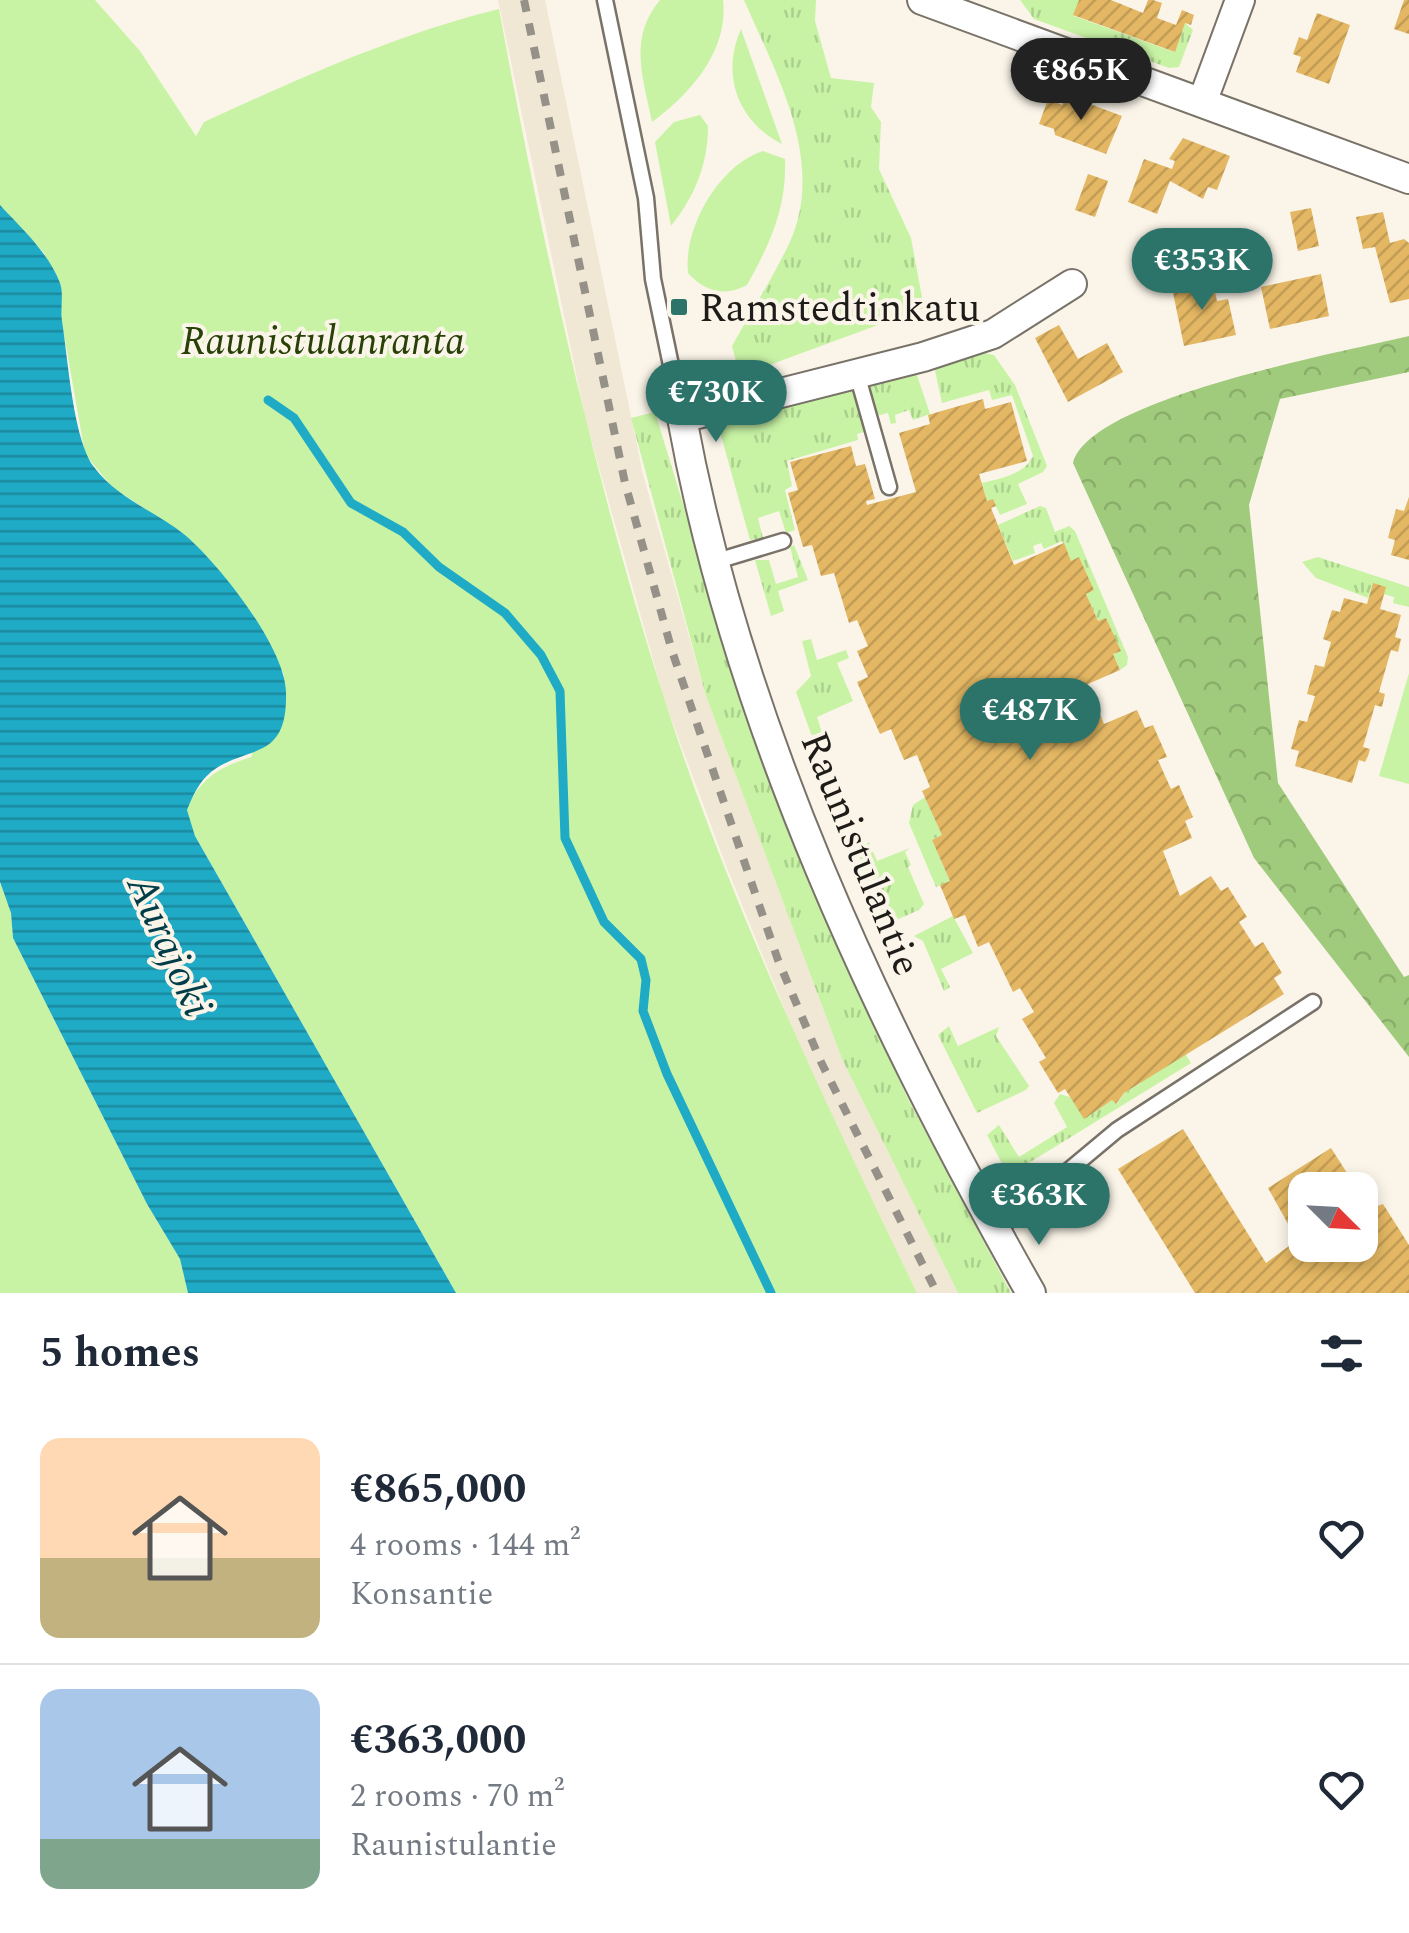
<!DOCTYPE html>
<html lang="en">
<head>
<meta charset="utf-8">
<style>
  :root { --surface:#fff; --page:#f2f2f3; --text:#1f2937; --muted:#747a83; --line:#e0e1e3; --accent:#2c7369 }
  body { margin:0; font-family:Spectral,serif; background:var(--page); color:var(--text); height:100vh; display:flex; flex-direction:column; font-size:38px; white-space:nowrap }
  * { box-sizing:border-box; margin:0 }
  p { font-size:32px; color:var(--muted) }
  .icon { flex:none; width:55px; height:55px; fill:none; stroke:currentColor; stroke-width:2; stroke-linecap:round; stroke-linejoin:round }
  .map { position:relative; height:1293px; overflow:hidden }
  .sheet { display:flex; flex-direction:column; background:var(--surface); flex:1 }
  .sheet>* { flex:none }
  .needle { width:65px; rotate:114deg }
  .tools { position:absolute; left:1288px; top:1172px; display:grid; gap:20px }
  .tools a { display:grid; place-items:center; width:90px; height:90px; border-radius:20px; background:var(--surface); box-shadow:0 5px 15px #0003; font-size:50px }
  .price { position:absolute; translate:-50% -85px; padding:0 22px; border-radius:35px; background:var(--accent); color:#fff; font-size:32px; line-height:65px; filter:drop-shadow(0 2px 5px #0008) }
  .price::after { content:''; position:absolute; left:50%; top:60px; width:30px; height:22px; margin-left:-15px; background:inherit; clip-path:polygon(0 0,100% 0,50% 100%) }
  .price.current { background:#222; color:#fff }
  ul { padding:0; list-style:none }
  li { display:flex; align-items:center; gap:30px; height:250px; padding:0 40px }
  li+li { border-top:2px solid var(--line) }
  li span { display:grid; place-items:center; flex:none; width:280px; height:200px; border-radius:20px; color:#555 }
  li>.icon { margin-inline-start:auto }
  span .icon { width:120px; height:120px; fill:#fffc; stroke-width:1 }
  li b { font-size:42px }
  h2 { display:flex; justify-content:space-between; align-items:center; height:120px; padding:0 40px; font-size:42px }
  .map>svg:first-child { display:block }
  .built { fill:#f1e7d5 }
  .grass { fill:url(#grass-tufts) }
  .forest { fill:url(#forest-crowns) }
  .green { fill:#c8f3a5 }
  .water { fill:url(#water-rules) }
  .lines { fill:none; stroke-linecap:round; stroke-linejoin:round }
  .stream { stroke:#1faac5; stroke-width:9 }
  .building { fill:url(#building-hatch) }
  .service-casing { stroke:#787268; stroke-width:19 }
  .minor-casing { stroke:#787268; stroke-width:32 }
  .service { stroke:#fff; stroke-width:14 }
  .minor { stroke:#fff; stroke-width:28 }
  .rail { stroke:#959189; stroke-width:8; stroke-dasharray:12 12; stroke-linecap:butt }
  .poi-dot { fill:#2c7369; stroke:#fbf5e9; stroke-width:4 }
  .labels { text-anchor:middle; stroke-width:8; stroke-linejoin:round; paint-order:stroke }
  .poi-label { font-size:40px; fill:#1e1c18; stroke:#fbf5e9; text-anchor:start }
  .park-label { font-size:40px; font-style:italic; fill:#274107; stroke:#fbf5e9 }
  .street-label { font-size:40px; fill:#1e1c18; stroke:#fbf5e9 }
  .water-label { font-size:42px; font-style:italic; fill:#013d48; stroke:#fbf5e9 }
</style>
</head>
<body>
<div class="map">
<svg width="1409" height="1293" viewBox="0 0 1409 1293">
  <defs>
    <pattern id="grass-tufts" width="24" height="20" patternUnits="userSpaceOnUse" patternTransform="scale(2.5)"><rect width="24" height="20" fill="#c8f3a5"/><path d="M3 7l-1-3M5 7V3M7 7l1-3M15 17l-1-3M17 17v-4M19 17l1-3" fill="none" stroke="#abd08d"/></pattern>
    <pattern id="forest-crowns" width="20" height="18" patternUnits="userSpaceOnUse" patternTransform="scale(2.5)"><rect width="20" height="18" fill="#a1cb7c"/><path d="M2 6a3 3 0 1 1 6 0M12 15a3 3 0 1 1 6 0" fill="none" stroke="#8aae6a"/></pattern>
    <pattern id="water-rules" width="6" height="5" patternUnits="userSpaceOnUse" patternTransform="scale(2.5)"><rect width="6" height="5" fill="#1faac5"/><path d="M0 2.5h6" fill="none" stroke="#1b8a9f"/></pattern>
    <pattern id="building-hatch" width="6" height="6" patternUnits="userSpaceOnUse" patternTransform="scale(2.5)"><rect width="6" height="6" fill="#e3b763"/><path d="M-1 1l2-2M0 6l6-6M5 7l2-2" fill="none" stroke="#c29d55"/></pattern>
  </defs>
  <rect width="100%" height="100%" fill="#fbf5e9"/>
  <path class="built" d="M 498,0 L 545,0 L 643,474 L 706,696 L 842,1059 L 958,1293 L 917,1293 L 810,1072 L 725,863 L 665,702 L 586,421 Z"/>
  <path class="grass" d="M 744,0 L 816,0 L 815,21 L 831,78 L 874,83 L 871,107 L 881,122 L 879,169 L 911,238 L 924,308 L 740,376 L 732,346 C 751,312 772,279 789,244 C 827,162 776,74 744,0 Z
    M 1020,0 L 1079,0 L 1074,16 L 1174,52 L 1185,23 L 1193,30 L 1179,67 L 1169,68 L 1034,19 Z
    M 984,353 L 994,355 L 1015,385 L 1047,466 L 1043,472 L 1018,484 L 1027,504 L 1000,515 L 993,500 L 987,501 L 982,483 C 1000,478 1024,475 1033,456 L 1012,395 L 992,400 L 989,390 L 942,403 L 934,366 Z
    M 915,369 L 930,414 L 913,420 L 909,410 L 895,415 L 896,423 L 891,424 L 888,413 L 876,416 L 868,386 Z
    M 845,386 L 854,394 L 864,432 L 857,434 L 858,440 L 787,461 L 792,486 L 785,490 L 795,530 L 786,533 L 779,511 L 758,518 L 763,538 L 750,540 L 717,421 Z
    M 655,412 L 751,727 L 826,922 L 908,1099 L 1011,1293 L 958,1293 L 842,1059 L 706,696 L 631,418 Z
    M 1040,506 L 1046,508 L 1055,532 L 1069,526 L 1075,531 L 1128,657 L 1127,665 L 1120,670 L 1113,654 L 1120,651 L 1106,618 L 1098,621 L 1086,594 L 1094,590 L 1079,558 L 1071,561 L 1062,541 L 1044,549 L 1041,543 L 1033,546 L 1035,553 L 1013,561 L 998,525 Z
    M 794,545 L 808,580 L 778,591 L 784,611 L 771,616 L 755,560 L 769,560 L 776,584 L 798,577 L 790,547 Z
    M 1318,557 L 1409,587 L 1409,607 L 1393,603 L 1394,597 L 1383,594 L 1385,587 L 1373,584 L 1368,598 L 1316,578 L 1302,562 Z
    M 811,639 L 817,660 L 846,650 L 849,658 L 837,663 L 853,701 L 817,717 L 823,736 L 818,737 L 811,734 L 796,692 L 811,676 L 802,641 Z
    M 925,797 L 942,835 L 932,840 L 950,881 L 936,887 L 909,823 L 913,805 Z
    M 869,842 L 877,861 L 910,848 L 905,852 L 911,865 L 908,867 L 924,904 L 919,910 L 887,924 L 857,851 Z
    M 953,916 L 973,953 L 941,969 L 950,987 L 944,991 L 923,941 L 914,936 Z
    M 949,1026 L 958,1046 L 999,1027 L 996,1036 L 1029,1086 L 1026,1090 L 977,1113 L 938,1035 Z
    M 1183,1050 L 1191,1063 L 1019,1169 L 1030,1186 L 1028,1194 L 1019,1196 L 987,1135 L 999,1125 L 1019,1157 L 1067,1127 L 1054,1103 L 1060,1094 L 1070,1097 L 1084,1118 L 1112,1100 L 1117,1104 L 1124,1093 L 1141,1083 L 1122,1052 Z"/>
  <path class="forest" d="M 1409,336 L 1409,372 L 1280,399 L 1249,505 L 1278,783 L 1404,977 L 1409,975 L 1409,1057 L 1254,858 L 1073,463 C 1089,398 1344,352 1409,336 Z"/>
  <path class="green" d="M 0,0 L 95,0 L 140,51 L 196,136 L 204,122 C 300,78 397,34 499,9 C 542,242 593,476 665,701 C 730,905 824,1100 917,1293 L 456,1293 L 195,836 L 186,809 C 202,777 218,768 251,757 L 284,675 L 259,626 L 216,567 L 185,535 L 112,487 L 85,454 L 61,317 L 61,286 L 44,253 L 0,205 Z
    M 660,0 L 723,0 C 729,51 690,94 652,122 C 643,78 628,38 660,0 Z
    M 741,29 L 782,144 C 737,121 721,74 741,29 Z
    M 700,115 L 708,126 C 708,164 695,196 671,226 L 655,142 L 674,122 Z
    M 763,151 L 785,159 C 787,207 770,244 747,285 C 725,297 705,292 688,273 C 683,228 719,165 763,151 Z
    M 1409,673 L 1409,784 L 1379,776 Z
    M 0,883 L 11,913 L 13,938 L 147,1204 L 180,1259 L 188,1293 L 0,1293 Z"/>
  <path class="water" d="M 0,205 C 22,229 48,252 60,283 C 64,294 60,309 62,321 C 68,358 73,439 94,467 C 118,499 155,511 185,535 C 219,564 285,647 286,692 C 288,763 247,744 211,772 C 199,782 193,795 187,810 L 195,836 L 456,1293 L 188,1293 L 180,1259 L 147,1204 L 13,938 L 11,913 L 0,882 Z"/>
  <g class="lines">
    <path class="stream" d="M 268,400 L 294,418 L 351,503 L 403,532 L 439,567 L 505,613 L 541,655 L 560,691 L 565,838 L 604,922 L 641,959 L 646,980 L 643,1011 L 667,1074 L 771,1293"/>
  </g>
  <path class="building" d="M 1079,0 L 1111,0 L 1143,13 L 1148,0 L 1153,0 L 1162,3 L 1157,18 L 1176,25 L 1182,10 L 1194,15 L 1191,25 L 1185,23 L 1175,52 L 1073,15 Z
    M 1404,0 L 1409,0 L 1409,34 L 1394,29 Z
    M 1317,13 L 1350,25 L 1329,84 L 1296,72 L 1301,57 L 1293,54 L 1299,37 L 1307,40 Z
    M 1066,95 L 1122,116 L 1106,154 L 1055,135 L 1054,129 L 1039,124 L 1048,99 L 1062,105 Z
    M 1183,138 L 1230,156 L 1217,190 L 1208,187 L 1203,199 L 1170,181 L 1157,214 L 1128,202 L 1144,159 L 1172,169 L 1175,161 L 1169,159 Z
    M 1088,174 L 1108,181 L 1095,217 L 1075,210 Z
    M 1311,208 L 1319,246 L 1298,251 L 1290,212 Z
    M 1383,212 L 1390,243 L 1404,239 L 1409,243 L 1409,299 L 1390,303 L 1375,247 L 1363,249 L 1356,217 Z
    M 1321,274 L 1329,316 L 1270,329 L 1261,287 Z
    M 1212,279 L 1217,301 L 1228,299 L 1236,335 L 1184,346 L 1172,288 Z
    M 1059,325 L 1078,359 L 1107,343 L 1123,372 L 1068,402 L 1035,338 Z
    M 983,399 L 985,409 L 1011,402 L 1027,461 L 979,474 L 987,501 L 993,499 L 996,506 L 991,508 L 1014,565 L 1064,543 L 1071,561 L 1079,557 L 1094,590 L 1086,594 L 1098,621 L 1106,618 L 1121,651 L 1113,654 L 1120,670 L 1088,684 L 1104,724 L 1137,710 L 1145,728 L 1153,725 L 1167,757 L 1158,760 L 1171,789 L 1179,785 L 1193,817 L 1185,821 L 1192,838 L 1163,851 L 1180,896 L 1211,876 L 1221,891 L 1228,887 L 1247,917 L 1239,922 L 1255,947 L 1263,942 L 1282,973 L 1274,978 L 1284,994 L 1124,1093 L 1116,1104 L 1112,1100 L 1084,1119 L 1065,1089 L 1058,1093 L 1039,1062 L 1046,1058 L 1022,1019 L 1034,1012 L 1020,988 L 1013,992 L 989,942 L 978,947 L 965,915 L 954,919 L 940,885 L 950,881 L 932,840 L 942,835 L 922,791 L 930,787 L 917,755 L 904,760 L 891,729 L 880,734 L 857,682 L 868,677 L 857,651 L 868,646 L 857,620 L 849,623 L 834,573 L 821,576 L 812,545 L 803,547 L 788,493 L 798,490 L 790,462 L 851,446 L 856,466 L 865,464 L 875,499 L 866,501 L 867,505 L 916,492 L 899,433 L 930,424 L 928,415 Z
    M 1409,497 L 1409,560 L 1391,555 L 1395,540 L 1388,538 L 1396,509 L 1404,511 Z
    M 1373,583 L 1386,587 L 1380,609 L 1401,615 L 1395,637 L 1401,639 L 1398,652 L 1391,650 L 1379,692 L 1385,694 L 1382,707 L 1375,705 L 1363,747 L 1370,749 L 1368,756 L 1365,762 L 1359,760 L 1352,783 L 1295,766 L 1299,751 L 1291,749 L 1299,720 L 1307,722 L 1315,696 L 1307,694 L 1315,665 L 1324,667 L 1331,642 L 1323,639 L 1332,610 L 1340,612 L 1344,598 L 1367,604 Z
    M 1183,1129 L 1266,1263 L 1297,1240 L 1268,1188 L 1331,1148 L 1358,1190 L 1305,1190 L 1305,1245 L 1360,1245 L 1360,1194 L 1369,1209 L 1383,1204 L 1409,1245 L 1409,1293 L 1195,1293 L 1118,1169 Z"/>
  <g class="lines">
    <g class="service-casing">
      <path id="service" d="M 605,0 L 646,198 L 653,279 L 682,418
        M 857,374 L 889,487
        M 717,561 L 783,541
        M 996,1231 L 1117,1130 L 1313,1002"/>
    </g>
    <g class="minor-casing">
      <path id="minor" d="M 922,0 L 1409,179
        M 1203,100 L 1240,0
        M 1031,1293 C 878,1023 738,725 682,418 L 923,357 L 993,334 L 1072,284"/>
    </g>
    <use href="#service" class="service"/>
    <use href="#minor" class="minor"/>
    <path class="rail" d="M 524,0 L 625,483 L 672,651 L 778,960 L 821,1062 L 937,1293"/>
  </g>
  <rect class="poi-dot" x="669" y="297" width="20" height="20" rx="5"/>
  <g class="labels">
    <g class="poi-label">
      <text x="699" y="321">Ramstedtinkatu</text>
    </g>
    <g class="park-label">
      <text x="323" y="354">Raunistulanranta</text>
    </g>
    <g class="street-label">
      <text transform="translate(862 853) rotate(68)" y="14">Raunistulantie</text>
    </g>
    <g class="water-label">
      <text transform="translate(171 945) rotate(66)" y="15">Aurajoki</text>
    </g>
  </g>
</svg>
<div class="tools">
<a><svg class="needle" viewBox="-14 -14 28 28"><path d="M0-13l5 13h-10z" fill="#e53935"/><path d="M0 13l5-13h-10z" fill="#747a83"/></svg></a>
</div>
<b class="price current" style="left:1081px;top:123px">€865K</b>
<b class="price" style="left:1202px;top:313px">€353K</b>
<b class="price" style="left:716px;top:445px">€730K</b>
<b class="price" style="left:1030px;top:763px">€487K</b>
<b class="price" style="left:1039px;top:1248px">€363K</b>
</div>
<section class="sheet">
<h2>5 homes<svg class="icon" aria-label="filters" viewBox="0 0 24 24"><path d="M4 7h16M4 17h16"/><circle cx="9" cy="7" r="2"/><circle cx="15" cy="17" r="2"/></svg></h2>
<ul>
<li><span style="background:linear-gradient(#ffd9b3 60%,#c2b280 0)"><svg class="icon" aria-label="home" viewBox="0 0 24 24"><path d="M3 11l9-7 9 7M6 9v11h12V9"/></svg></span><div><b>€865,000</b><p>4 rooms · 144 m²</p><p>Konsantie</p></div><svg class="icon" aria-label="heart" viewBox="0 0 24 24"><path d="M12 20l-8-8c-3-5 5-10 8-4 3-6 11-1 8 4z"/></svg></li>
<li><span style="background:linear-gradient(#a9c7e8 75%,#7fa58c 0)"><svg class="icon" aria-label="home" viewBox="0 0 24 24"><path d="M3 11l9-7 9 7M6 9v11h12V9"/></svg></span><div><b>€363,000</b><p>2 rooms · 70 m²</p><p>Raunistulantie</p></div><svg class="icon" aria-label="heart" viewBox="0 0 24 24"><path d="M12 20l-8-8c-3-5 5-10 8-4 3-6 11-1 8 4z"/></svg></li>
</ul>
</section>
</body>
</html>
